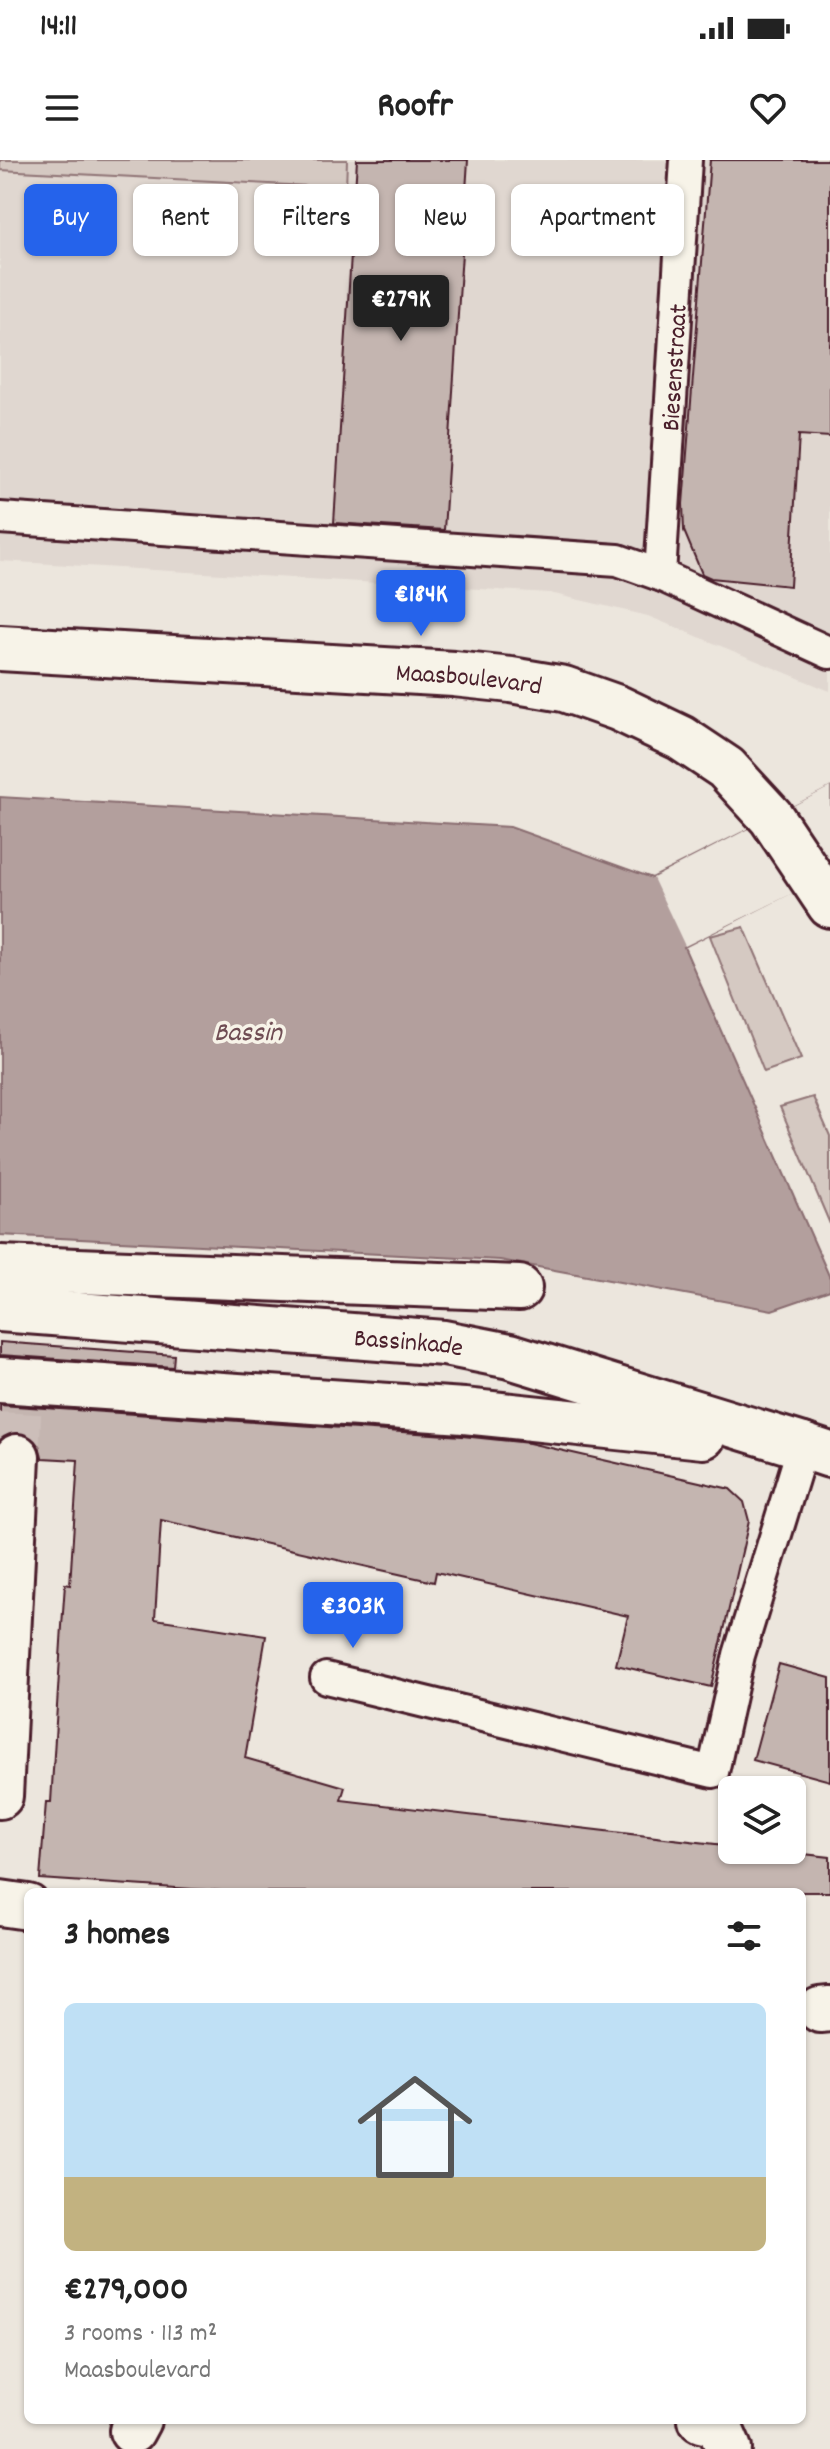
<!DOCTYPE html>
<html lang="en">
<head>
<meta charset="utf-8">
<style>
  :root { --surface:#fff; --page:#f2f2f2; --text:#222; --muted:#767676; --line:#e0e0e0; --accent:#2563eb }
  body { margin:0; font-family:Dekko,sans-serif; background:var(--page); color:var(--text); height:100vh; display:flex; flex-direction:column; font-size:30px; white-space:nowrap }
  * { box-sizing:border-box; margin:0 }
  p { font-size:26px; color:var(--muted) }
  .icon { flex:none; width:44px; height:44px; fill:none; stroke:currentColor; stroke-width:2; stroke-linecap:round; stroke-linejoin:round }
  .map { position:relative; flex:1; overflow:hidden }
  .details { position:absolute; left:24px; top:1728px; width:782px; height:536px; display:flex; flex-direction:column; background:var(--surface); border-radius:12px; box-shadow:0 2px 6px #0004 }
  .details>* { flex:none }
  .hud { position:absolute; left:24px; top:24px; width:782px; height:72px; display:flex; gap:16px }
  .fabs { position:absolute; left:718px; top:1616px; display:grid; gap:16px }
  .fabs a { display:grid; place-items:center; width:88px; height:88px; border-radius:12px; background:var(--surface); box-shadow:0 2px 6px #0004; font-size:40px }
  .price { position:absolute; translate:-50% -68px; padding:0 18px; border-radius:8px; background:var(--accent); color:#fff; font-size:26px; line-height:52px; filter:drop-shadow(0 2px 4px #0008) }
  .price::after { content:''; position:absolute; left:50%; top:48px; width:24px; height:18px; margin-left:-12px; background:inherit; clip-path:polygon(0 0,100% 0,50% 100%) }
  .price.selected { background:#222; color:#fff }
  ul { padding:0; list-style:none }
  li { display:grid; align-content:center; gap:16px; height:424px; padding:0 40px }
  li+li { border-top:2px solid var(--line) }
  li span { display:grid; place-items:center; height:248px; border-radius:12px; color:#555 }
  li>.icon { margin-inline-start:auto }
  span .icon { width:144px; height:144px; fill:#fffc; stroke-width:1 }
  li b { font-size:34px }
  h2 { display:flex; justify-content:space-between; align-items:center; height:96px; padding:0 40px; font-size:34px }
  .tag { padding:0 28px; border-radius:12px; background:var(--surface); box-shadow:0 2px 6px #0004; font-size:28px; line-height:72px }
  .tag.selected { background:var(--accent); color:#fff }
  .status { display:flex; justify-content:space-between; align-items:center; height:56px; padding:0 40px; background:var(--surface); direction:ltr }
  .status svg { height:22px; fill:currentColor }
  header { display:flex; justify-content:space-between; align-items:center; height:104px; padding:0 40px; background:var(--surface); font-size:36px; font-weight:800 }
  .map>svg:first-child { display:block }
  .built { fill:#e0d7d0 }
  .green { fill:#d5c9c2; stroke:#907476; stroke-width:2 }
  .water { fill:#b39f9d; stroke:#896c6f; stroke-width:2 }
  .pier { fill:#ece6dd }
  .building { fill:#c4b5b0; stroke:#4a1f2b; stroke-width:2 }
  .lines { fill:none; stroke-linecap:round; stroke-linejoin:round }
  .pedestrian-tunnel { stroke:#ccbeb9; stroke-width:44; stroke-dasharray:44 22; stroke-linecap:butt }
  .service-casing { stroke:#4a1f2b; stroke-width:36 }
  .pedestrian-casing { stroke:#4a1f2b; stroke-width:50 }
  .minor-casing { stroke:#4a1f2b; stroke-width:50 }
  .secondary-casing { stroke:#4a1f2b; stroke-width:50 }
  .service { stroke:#f7f3e8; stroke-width:30 }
  .pedestrian { stroke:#f7f3e8; stroke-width:44 }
  .minor { stroke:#f7f3e8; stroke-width:44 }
  .secondary { stroke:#f7f3e8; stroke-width:44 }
  .labels { text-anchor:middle; stroke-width:7; stroke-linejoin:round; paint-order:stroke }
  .street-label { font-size:26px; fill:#4a1f2b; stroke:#f7f3e8 }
  .water-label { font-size:28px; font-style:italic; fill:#6f4c53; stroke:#f7f3e8 }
</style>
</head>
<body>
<div class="status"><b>14:11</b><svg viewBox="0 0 49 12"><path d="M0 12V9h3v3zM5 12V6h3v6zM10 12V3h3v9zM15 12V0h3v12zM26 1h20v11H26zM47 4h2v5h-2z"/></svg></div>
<header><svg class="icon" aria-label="menu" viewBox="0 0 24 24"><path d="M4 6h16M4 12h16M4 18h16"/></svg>Roofr<svg class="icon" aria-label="heart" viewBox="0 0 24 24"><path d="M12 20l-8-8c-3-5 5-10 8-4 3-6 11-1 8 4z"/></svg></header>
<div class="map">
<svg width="830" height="2289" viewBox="0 0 830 2289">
  <rect width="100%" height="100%" fill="#ece6dd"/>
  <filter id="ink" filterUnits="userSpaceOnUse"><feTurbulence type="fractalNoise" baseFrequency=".0125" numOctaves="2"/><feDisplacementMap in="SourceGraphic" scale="16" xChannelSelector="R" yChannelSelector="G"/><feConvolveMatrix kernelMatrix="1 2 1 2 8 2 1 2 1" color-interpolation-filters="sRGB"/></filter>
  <g filter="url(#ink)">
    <path class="built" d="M 0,0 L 830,0 L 830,531 L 648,456 L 550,433 L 0,401 Z"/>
    <path class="green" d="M 0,0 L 347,0 L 346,28 L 0,10 Z
      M 744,767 L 801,899 L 764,912 L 710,776 Z
      M 813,937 L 830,976 L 830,1064 L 780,947 Z"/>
    <path class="water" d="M 830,628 L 830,713 L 684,787 L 830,1118 L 830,1130 L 772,1150 L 500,1100 L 0,1075 L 0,637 L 510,667 L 652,718 Z"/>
    <path class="pier" d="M 830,627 L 830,715 L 685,786 L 653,718 Z"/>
    <path class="building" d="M 357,0 L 468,0 L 444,370 L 334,363 Z
      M 710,0 L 830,0 L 830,277 L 799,275 L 790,426 L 711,418 L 702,414 L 684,371 L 683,344 Z
      M 0,1182 L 174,1195 L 173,1207 L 0,1195 Z
      M 0,1245 L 462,1276 L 529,1283 L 730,1329 L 744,1342 L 749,1361 L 711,1527 L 616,1505 L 628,1456 L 436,1412 L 434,1422 L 161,1360 L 155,1459 L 266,1476 L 245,1598 L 345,1627 L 341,1640 L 732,1686 L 732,1690 L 768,1690 L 830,1697 L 830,1732 L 237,1732 L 40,1719 L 46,1642 L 51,1642 L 62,1466 L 65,1424 L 70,1425 L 78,1300 L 42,1298 L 39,1285 L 30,1276 L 19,1272 L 6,1274 L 0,1280 Z
      M 779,1504 L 830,1518 L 830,1621 L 753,1600 Z"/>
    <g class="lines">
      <path class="pedestrian-tunnel" d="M 17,1297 L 20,1239"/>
      <g class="service-casing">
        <g id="service">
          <path d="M 0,358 L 618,400 L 660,415 L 830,493"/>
          <path id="s1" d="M 660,415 L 686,0"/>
          <path d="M 326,1518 L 713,1612 L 739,1495 L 803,1286"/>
        </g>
      </g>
      <g class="pedestrian-casing">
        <g id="pedestrian">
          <path d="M 0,1108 L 519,1128"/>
          <path id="s2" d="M 0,1149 L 444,1183 L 510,1196 L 803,1286"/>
          <path d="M 0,1220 L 464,1251 L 703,1276"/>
          <path d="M 0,1636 L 17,1297"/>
          <path d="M 0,1743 L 28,1747"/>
          <path d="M 701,2260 L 718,2264 L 729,2289"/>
          <path d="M 132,2271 L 138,2260"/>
        </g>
      </g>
      <g class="minor-casing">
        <path id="minor" d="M 803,1286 L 830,1295
          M 820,1850 L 830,1849"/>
      </g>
      <g class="secondary-casing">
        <g id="secondary">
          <path id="s3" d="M 0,488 L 454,514 L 511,520 L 564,529 L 618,548 L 681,578 L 726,608 L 771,657 L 830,745"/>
        </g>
      </g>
      <use href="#service" class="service"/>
      <use href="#pedestrian" class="pedestrian"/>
      <use href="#minor" class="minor"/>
      <use href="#secondary" class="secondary"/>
    </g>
  </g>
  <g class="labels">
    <g class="street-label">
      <text dy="9" stroke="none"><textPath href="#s1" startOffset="208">Biesenstraat</textPath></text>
      <text dy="9" stroke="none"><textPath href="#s3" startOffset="470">Maasboulevard</textPath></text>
      <text dy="9" stroke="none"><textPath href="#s2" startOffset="410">Bassinkade</textPath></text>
    </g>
    <g class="water-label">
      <text x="248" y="880">Bassin</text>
    </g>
  </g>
</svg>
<div class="fabs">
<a><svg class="icon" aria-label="layers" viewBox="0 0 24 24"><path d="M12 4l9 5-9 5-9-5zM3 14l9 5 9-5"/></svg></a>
</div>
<b class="price selected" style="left:401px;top:183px">€279K</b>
<b class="price" style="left:421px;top:478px">€184K</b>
<b class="price" style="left:353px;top:1490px">€303K</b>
<div class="hud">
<a class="tag selected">Buy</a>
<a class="tag">Rent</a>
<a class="tag">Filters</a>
<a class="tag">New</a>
<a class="tag">Apartment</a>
</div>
<section class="details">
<h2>3 homes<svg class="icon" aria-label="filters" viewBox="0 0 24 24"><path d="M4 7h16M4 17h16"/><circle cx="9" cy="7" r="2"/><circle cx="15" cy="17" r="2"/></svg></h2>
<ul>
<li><span style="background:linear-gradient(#bfe0f5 70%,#c2b280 0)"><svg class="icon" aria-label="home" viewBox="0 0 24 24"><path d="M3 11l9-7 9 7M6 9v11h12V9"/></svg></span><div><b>€279,000</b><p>3 rooms · 113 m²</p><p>Maasboulevard</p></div></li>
</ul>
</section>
</div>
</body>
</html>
